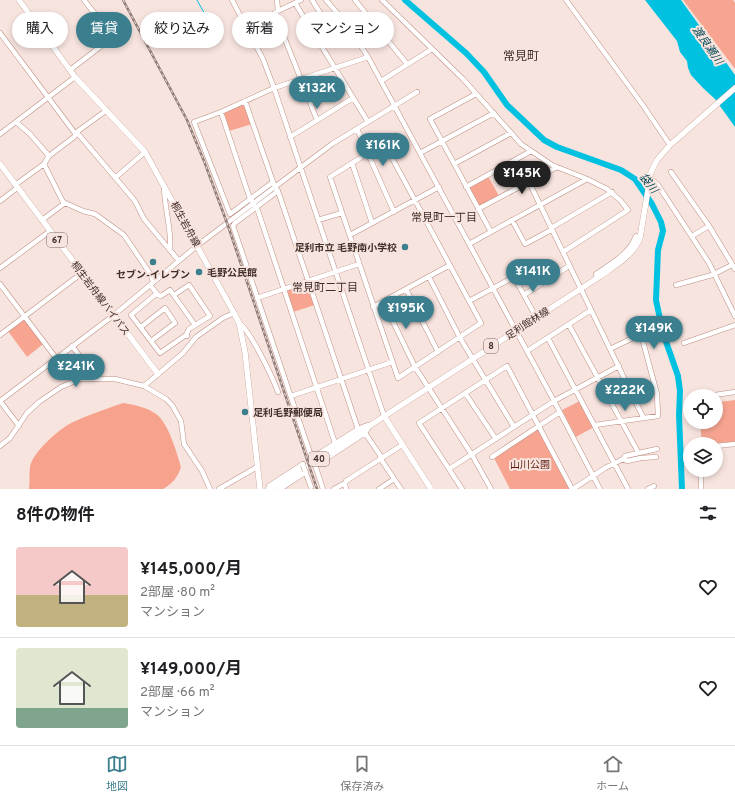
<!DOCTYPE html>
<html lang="ja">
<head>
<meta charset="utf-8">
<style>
  :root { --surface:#fff; --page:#f6f6f6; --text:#202124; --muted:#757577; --line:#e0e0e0; --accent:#3b7e8e }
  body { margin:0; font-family:Overpass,"Noto Sans JP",sans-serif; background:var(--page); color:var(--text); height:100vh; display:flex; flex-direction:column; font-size:15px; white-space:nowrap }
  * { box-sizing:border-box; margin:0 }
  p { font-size:13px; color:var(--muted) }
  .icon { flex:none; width:22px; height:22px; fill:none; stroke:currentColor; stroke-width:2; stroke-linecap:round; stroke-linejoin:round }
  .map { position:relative; height:489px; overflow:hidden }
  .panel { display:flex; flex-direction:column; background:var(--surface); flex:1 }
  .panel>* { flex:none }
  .guide { position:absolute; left:12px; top:12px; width:400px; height:36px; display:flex; gap:8px }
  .buttons { position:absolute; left:683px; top:389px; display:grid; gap:8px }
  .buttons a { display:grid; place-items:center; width:40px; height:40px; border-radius:50%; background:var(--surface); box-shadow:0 2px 6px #0003; font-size:20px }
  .price { position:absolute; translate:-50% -34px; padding:0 9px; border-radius:14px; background:var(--accent); color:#fff; font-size:13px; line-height:26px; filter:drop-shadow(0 1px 2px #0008) }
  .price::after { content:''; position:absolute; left:50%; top:24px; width:12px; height:9px; margin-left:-6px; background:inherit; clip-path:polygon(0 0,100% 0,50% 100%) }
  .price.selected { background:#222; color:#fff }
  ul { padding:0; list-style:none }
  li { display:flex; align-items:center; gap:12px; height:100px; padding:0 16px }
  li+li { border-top:1px solid var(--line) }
  li span { display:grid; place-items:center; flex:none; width:112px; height:80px; border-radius:4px; color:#555 }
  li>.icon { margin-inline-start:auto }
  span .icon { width:48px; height:48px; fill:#fffc; stroke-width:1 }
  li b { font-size:17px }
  h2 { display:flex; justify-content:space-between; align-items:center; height:48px; padding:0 16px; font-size:17px }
  .pill { padding:0 14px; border-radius:18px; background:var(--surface); box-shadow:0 2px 6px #0003; font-size:14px; line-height:36px }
  .pill.selected { background:var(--accent); color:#fff }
  .menu { display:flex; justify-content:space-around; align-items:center; height:56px; border-top:1px solid var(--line); background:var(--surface); font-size:11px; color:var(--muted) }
  .menu a { display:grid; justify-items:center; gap:2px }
  .menu .selected { color:var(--accent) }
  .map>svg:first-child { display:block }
  .green { fill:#f7a591 }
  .forest { fill:#f6a28d }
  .water { fill:#00c1e0 }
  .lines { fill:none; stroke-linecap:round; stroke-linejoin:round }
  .stream { stroke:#00c1e0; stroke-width:1 }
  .river { stroke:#00c1e0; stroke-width:6 }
  .minor-casing { stroke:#bc8f83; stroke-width:5.5 }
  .major-casing { stroke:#bc8f83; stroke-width:6 }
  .minor { stroke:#fff; stroke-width:4.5 }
  .major { stroke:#fff; stroke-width:5.5 }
  .rail-casing { stroke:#8e7b76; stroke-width:2.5 }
  .rail { stroke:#f8e4df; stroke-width:1; stroke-dasharray:3; stroke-linecap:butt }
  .minor-bridge-casing { stroke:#bc8f83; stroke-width:5.5; stroke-linecap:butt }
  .minor-bridge { stroke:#fff; stroke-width:4.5 }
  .poi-dot { fill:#3b7e8e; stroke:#f8e4df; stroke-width:1.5 }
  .labels { text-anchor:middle; stroke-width:4; stroke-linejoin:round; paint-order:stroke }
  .shield { fill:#f8e4df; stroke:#786560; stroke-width:1 }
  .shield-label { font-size:9px; font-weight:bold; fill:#412e29 }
  .street-label { font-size:10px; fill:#412e29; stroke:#f8e4df }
  .poi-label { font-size:10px; font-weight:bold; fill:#412e29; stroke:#f8e4df; text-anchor:start }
  .park-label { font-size:10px; fill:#5c1c0d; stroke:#f8e4df }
  .water-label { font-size:11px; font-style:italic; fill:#014855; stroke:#f8e4df }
  .neighbourhood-label { font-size:11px; fill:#412e29; stroke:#f8e4df }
  .quarter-label { font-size:12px; fill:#412e29; stroke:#f8e4df }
</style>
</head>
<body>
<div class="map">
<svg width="735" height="489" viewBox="0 0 735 489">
  <rect width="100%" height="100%" fill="#f8e4df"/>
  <path class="green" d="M 683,0 L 733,0 L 735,3 L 735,69 Z
    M 243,103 L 245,104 L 252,124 L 229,131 L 223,113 Z
    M 488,176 L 499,196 L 481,206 L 478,205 L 469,190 L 470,186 Z
    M 305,284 L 308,285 L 315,305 L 293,312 L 287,292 L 288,289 Z
    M 23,320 L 26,320 L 43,344 L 27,357 L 8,331 Z
    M 718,396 L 719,402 L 735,400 L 735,442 L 702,444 L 700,422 L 716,422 L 716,397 Z
    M 580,401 L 594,427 L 576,437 L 562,410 Z
    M 539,428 L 570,487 L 569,489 L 510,489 L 494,458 Z"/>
  <path class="forest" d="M 123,403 C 135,405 146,407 156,414 C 168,422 177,453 181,467 C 178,477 172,484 163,489 L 29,489 C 30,482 29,474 30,467 C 32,453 58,430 71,423 C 88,415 106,409 123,403 Z"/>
  <path class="water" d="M 645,0 L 681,0 L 735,75 L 735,127 L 715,99 L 703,88 L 691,75 L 688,68 L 687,61 L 680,52 L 677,41 Z"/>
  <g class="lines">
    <path class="stream" d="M 197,0 L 220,41"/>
    <path class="river" d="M 405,0 L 466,53 L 484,72 L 507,105 L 544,140 L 557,147 L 621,170 L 635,179 L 652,204 L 661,222 L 663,231 L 658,250 L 656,300 L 663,333 L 678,376 L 680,391 L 679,415 L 682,489"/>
    <g class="minor-casing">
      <path id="minor" d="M 232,0 L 263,59 L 274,88 L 384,416
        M 277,0 L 278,11
        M 312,0 L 324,19
        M 326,0 L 345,22 L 368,57 L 554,401 L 600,489
        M 355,0 L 407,64
        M 382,0 L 463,79 L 521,144 L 552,165 L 587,179 L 607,189 L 620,200 L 628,210 L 563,252
        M 566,0 L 642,104 L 670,145
        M 295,3 L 368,122
        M 275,14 L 317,120
        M 248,30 L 278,11 L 301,0
        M 0,33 L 74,132 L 79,135 L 135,201 L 144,219 L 179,261
        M 70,70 L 113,37 L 84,0
        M 381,81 L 432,49
        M 476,94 L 430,119 L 491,232
        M 245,101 L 273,182 L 279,194 L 358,429
        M 221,112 L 249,196 L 258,211 L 335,443
        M 16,122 L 30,134 L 49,156
        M 357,129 L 394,212
        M 0,134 L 75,77
        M 290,137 L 353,98
        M 384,143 L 481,323 L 398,378 L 330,177 Z
        M 420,153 L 494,113
        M 352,163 L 372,223
        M 44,164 L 63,202 L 83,211 L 95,214 L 124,235 L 151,275 L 153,282
        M 454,164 L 511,133
        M 671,172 L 709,226 L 735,269
        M 115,178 L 145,152
        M 650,178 L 658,185 L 709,263 L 735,316
        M 273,182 L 230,214 L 194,122 L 221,112 L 274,88 L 368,57
        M 529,182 L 643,417
        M 15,185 L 44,164 L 49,156 L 74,137 L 78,131 L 107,110
        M 164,186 C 164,207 172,230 170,250
        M 466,187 L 531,151
        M 278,191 L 235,223 L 233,226 L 312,459
        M 0,201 L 17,188
        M 478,209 L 557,167
        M 42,220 L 65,203
        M 318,220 L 342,213
        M 512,220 L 525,244 L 551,230
        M 551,228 L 612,192
        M 350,235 L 439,187
        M 692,236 L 709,226
        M 469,244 L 587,179
        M 0,268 L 50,231
        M 429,277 L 460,338 L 514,427
        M 597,278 L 596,274 C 612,263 629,254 636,236
        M 0,284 L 56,358
        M 150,285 L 158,295 L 161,296 L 170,290 L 195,325
        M 676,285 L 712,275 L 732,265
        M 406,289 L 438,352
        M 156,294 L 131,315 L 160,353 L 186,335
        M 174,295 L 189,285 L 210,316 L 189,329 L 186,335 L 187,336
        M 524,295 L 569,266
        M 257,298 L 359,264
        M 383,301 L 415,367 L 472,455 L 491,489
        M 469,301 L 514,277 L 536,317
        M 373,307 L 450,265
        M 239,323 C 250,330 273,378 278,392
        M 569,325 L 638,452
        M 141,327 L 165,308 L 175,323 L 151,341
        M 0,335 L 82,273
        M 548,338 L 628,489
        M 684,343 L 735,325
        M 72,346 L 88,367 L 94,379
        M 527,351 L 591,310
        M 144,386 L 183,353 L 196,337 L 223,318 L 234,313
        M 465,393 L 496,439
        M 291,396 L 392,362
        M 708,396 L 735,392
        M 0,401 L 114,315 L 198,245 L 300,168 L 332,144 L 417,92
        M 0,401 L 19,426
        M 595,425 L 658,416 L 657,394 L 641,334 L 610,349
        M 365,433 L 382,458
        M 0,446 L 10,438 L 27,413 L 39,402 L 61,387 L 80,379 L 115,379 L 144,386 L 166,399 L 172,405 L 181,421 L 184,444 L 202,471 L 210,489
        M 716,446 L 735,444
        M 492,457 L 560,412
        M 312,458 L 358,429 L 365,426 L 369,425
        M 380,458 L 401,489
        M 623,459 L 627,461 L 641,458 L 656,457
        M 315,465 L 323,489
        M 315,466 L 365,433 L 369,427
        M 449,469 L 554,401 L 619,366
        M 701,470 L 701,489
        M 305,471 L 311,487
        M 219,489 L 257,467
        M 268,489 L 269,486 L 303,464 L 303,465
        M 280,489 L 306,472
        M 334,489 L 345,483
        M 346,489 L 345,484 L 346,481 L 402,445
        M 379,489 L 394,479
        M 462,489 L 419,423 L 507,366 L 572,489
        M 573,489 L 605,468 L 623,459 L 625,456 L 657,449
        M 648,489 L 654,486"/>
    </g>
    <g class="major-casing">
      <path id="major" d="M 19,0 L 75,77 L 145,152 L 234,313 L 239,323 L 245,352 L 260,489
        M 0,164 L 158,374
        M 384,416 L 431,489
        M 272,489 L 599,277 C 614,266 633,256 640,238 L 651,172 L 657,160 L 670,145 L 735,88"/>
    </g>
    <use href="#minor" class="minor"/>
    <use href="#major" class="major"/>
    <g class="rail-casing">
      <path id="rail" d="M 123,0 L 187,120 L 204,161 L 227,223 L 317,489"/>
    </g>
    <use href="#rail" class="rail"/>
    <g class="minor-bridge-casing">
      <path id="minor-bridge" d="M 312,459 L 315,465
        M 303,465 L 305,471"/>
    </g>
    <use href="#minor-bridge" class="minor-bridge"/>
  </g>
  <g class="poi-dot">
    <circle cx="405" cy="247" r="4"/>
    <circle cx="153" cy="262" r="4"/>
    <circle cx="199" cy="272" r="4"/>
    <circle cx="245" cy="412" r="4"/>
  </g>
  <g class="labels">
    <g class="shield">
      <rect x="47" y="233" width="20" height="14" rx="3"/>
      <rect x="484" y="339" width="14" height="14" rx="3"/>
      <rect x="309" y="452" width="20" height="14" rx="3"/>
    </g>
    <g class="shield-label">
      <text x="57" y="243">67</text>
      <text x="491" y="349">8</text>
      <text x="319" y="462">40</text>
    </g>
    <g class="street-label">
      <text transform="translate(186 224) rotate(61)" y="4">桐生岩舟線</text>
      <text transform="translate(101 298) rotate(53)" y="4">桐生岩舟線バイパス</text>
      <text transform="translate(527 323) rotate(-33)" y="4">足利館林線</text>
    </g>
    <g class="poi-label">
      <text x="397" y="251" text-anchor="end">足利市立 毛野南小学校</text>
      <text x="207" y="276">毛野公民館</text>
      <text x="153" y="278" text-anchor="middle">セブン-イレブン</text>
      <text x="253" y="416">足利毛野郵便局</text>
    </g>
    <g class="park-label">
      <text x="530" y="468">山川公園</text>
    </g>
    <g class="water-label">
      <text transform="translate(708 45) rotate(55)" y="4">渡良瀬川</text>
      <text transform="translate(649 183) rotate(52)" y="4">袋川</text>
    </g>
    <g class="neighbourhood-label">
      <text x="444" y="221">常見町一丁目</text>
      <text x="325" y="291">常見町二丁目</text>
    </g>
    <g class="quarter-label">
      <text x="521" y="60">常見町</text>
    </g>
  </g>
</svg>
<div class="buttons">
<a><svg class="icon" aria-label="locate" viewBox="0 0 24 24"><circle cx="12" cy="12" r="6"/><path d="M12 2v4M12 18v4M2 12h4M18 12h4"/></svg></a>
<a><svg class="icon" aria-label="layers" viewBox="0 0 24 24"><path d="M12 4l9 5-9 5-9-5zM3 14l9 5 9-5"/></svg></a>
</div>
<b class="price" style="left:317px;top:110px">¥132K</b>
<b class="price" style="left:383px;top:167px">¥161K</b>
<b class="price selected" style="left:522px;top:195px">¥145K</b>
<b class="price" style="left:533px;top:293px">¥141K</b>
<b class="price" style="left:406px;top:330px">¥195K</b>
<b class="price" style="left:654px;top:350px">¥149K</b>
<b class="price" style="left:76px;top:388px">¥241K</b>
<b class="price" style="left:625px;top:412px">¥222K</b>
<div class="guide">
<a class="pill">購入</a>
<a class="pill selected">賃貸</a>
<a class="pill">絞り込み</a>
<a class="pill">新着</a>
<a class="pill">マンション</a>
</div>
</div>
<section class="panel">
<h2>8件の物件<svg class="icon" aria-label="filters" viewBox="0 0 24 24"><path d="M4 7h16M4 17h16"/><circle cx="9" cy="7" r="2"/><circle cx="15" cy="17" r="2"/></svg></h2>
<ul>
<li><span style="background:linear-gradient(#f6c9c9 60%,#c2b280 0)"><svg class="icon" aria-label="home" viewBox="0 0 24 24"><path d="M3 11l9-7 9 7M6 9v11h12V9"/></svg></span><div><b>¥145,000/月</b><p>2部屋 · 80 m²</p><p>マンション</p></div><svg class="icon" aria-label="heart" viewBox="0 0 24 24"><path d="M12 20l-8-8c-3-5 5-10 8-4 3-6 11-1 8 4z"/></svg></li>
<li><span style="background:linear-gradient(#dfe7d0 75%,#7fa58c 0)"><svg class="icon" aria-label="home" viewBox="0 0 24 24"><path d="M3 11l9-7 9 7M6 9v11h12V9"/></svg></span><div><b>¥149,000/月</b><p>2部屋 · 66 m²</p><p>マンション</p></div><svg class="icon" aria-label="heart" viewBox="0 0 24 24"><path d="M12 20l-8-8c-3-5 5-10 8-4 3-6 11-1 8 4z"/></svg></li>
</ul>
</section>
<nav class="menu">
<a class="selected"><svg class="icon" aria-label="map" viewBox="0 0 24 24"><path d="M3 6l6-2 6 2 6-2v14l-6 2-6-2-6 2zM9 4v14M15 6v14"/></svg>地図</a>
<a><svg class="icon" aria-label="saved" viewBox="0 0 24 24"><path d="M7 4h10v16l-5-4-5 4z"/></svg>保存済み</a>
<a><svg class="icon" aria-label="home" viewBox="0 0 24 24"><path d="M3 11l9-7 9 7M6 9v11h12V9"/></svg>ホーム</a>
</nav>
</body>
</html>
